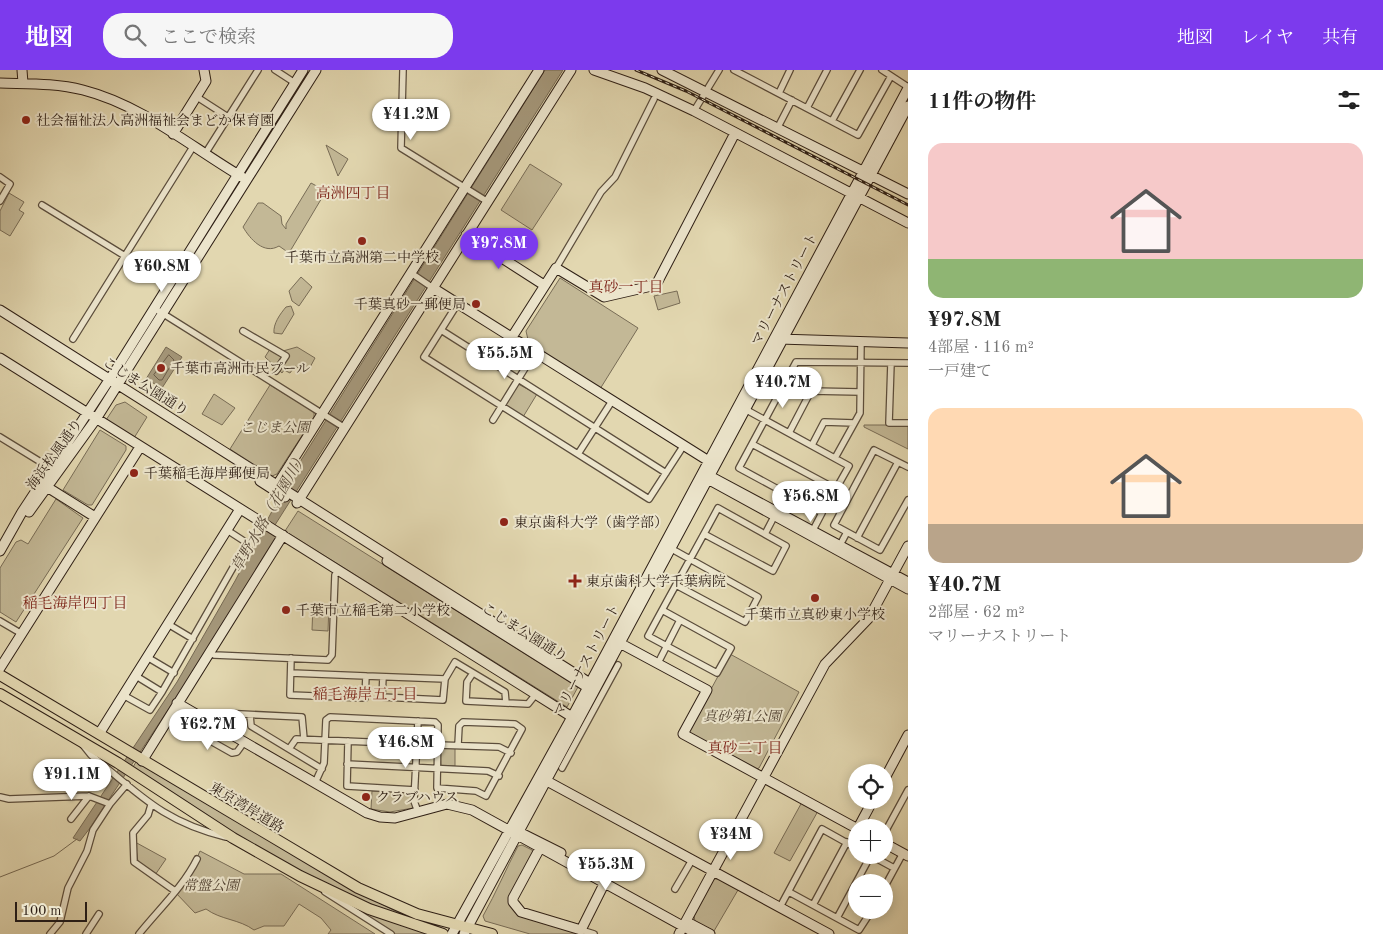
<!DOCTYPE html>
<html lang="ja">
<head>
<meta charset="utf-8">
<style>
  :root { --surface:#fff; --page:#f6f6f6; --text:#222; --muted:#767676; --accent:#7c3aed }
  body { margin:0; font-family:"Old Standard TT","Noto Serif JP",serif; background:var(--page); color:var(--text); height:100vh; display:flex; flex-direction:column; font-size:19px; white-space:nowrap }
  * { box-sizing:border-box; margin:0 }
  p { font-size:16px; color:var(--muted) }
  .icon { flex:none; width:28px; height:28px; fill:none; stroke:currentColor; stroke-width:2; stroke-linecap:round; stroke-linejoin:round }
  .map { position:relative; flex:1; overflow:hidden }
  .details { display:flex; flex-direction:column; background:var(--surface); width:475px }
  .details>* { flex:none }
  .controls { position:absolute; left:848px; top:694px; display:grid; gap:10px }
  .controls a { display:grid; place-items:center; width:45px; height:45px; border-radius:50%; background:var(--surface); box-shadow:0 2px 12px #0003; font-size:25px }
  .scale { position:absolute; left:15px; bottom:12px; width:72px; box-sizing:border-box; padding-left:5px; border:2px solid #2e1f15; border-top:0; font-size:14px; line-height:18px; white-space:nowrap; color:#2e1f15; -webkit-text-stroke:4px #ece5cc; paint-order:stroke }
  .price { position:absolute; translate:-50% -42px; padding:0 11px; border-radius:18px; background:#fff; color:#222; font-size:16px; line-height:32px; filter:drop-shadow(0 1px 2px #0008) }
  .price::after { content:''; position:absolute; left:50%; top:30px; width:15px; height:11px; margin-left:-8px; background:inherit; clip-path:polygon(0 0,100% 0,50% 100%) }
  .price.selected { background:var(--accent); color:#fff }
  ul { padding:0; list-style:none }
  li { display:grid; align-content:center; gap:10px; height:265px; padding:0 20px }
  li span { display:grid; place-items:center; height:155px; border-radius:15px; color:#555 }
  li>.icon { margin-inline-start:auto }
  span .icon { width:90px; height:90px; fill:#fffc; stroke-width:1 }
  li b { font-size:21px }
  h2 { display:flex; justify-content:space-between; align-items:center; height:60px; padding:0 20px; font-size:21px }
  header { display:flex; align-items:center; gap:30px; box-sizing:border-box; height:70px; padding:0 25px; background:var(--accent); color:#fff }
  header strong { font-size:24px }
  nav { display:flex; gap:28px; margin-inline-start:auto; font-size:18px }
  .search { width:350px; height:45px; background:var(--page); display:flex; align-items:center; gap:12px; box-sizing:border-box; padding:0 18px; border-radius:20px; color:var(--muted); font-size:19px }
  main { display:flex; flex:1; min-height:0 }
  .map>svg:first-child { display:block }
  .green { fill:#c3b896; stroke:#786c56 }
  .water { fill:#a5987b; stroke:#756852 }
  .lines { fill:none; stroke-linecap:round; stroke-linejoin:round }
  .shore { stroke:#6a5c48; stroke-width:1 }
  .stream { stroke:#756852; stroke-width:1 }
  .street-casing { stroke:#5b4d3c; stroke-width:8 }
  .secondary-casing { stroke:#2e1f15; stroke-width:11 }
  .highway-casing { stroke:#2e1f15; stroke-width:12 }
  .street { stroke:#ece5cc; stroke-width:5.5 }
  .secondary { stroke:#ece5cc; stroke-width:9 }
  .highway { stroke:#e2d7b0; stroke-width:10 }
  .rail-casing { stroke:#2e1f15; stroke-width:3 }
  .rail { stroke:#ece5cc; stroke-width:1; stroke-dasharray:4; stroke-linecap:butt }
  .poi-dot { fill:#8f2418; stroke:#ece5cc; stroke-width:2 }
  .labels { text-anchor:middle; stroke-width:4; stroke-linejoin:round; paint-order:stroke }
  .poi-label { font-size:14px; fill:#2e1f15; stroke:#ece5cc; text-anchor:start }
  .street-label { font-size:14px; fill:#2e1f15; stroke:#ece5cc }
  .park-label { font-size:14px; font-style:italic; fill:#534535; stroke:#ece5cc }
  .neighbourhood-label { font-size:15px; fill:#7a1f14; stroke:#ece5cc }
  .water-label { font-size:15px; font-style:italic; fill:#584939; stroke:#ece5cc }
</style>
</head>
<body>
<header>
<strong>地図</strong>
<div class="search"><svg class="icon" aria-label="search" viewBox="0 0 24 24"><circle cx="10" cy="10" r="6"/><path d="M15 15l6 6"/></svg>ここで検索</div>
<nav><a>地図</a><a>レイヤ</a><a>共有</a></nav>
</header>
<main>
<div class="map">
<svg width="908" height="864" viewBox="0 0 908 864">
  <rect width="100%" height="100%" fill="#e2d7b0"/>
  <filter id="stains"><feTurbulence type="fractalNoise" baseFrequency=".004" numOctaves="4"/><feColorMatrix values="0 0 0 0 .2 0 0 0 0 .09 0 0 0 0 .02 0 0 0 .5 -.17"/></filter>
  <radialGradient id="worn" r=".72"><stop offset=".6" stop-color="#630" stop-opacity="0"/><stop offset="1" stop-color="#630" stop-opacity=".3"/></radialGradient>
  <path class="green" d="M 326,75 L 348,89 L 338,106 Z
    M 530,94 L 562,114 L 532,160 L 501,140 Z
    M 311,113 L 326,121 L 289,183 L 279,176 C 264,185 250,169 243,157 L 258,133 L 263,133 L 281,146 L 282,154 L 286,159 L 286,154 Z
    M 9,123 L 24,132 L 19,140 L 24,143 L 10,166 L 0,160 L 0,141 Z
    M 301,207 L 312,217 L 299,236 L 292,231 L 289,221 Z
    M 560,208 L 638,258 L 600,319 L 529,274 L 526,261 Z
    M 677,221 L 680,233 L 658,240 L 654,226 Z
    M 291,236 L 294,244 L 282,264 L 274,263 C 273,254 280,244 286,237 Z
    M 297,277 L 315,288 L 308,301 L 300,295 L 298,298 L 295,296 L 290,303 L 284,300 L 282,303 L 265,287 L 270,279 L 283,281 Z
    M 518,314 L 537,324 L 523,347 L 505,334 Z
    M 270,315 L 314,342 L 314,347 L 277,404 L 272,406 L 230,379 Z
    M 214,324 L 235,338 L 222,355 L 202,344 Z
    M 125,332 L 147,347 L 134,368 L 106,350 L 116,335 Z
    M 864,355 L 908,355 L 908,379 L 864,357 Z
    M 100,360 L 126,376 L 126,380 L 92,435 L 88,435 L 63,420 Z
    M 56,429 L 83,448 L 16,552 L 0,542 L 0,498 L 16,472 L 21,470 L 28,474 Z
    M 298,441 L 578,617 L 567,637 L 285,461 Z
    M 313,534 L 329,535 L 328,561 L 312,560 Z
    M 730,584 L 799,622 L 759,698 L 756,699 L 690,663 L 689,660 Z
    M 455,677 L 455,696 L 441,696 L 440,678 Z
    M 136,692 L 344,815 L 413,850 C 381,838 349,826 318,811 C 253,780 192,737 133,697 Z
    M 372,721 L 412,722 L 413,738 L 390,742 L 371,739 Z
    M 802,732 L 818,741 L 790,791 L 774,783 Z
    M 135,772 L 166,789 L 155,805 L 138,792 Z
    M 522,775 L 532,780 L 534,784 L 511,835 L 585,864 L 530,864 L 485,851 L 483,846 C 496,823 506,799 518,776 Z
    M 200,781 L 244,804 L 281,804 L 375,864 L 328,864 L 331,860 L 321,848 L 299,834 L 284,856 L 264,856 L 254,860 C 239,849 221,850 206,839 L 195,843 L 175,822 L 186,813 Z
    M 714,809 L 718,809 L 738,820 L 714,861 L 695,851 L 694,846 Z
    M 358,838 L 428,864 L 395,864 L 357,840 Z"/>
  <path class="water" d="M 545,0 L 563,0 L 275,455 L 277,467 L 187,611 L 90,758 L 80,771 L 73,768 L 177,612 L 235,511 L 288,411 Z
    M 166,277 L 182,287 L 162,318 L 146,309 Z"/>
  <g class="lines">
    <path class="shore" d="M 169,285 L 174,290 L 162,310 L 159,310 L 154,305 Z"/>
    <path class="stream" d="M 0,807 L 54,786 L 77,769"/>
    <g class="street-casing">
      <path id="street" d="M 275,0 L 295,13
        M 403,0 L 401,78 L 488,132
        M 734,0 L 858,65 L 891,6
        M 882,0 L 908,17
        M 779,23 L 790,0
        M 197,27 L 228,47
        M 807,38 L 827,0
        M 694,41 L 719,0
        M 832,51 L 860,0
        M 778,57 L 792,30
        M 205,84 L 258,0
        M 0,107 L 10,114 L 0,131
        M 42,135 L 125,186
        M 556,198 L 601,122 L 615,107 L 654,29
        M 411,203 L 433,218
        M 458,233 L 424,287 L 649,429 L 684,375
        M 154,238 L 345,358
        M 441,260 L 666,403
        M 243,261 L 286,286 L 276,301
        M 73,269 L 191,80
        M 891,293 L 889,353 L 908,353
        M 743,338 L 849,396 L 836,419 L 752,374
        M 493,350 L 535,282
        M 789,363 L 811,321 L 860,322
        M 0,367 L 52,399
        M 812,375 L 824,352 L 854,353
        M 578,384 L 612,331
        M 835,388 L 860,343 L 861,272
        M 908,397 L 874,380 L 834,455 L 880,480 L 908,430
        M 765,464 L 776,443
        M 811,464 L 822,443 L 739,398 L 796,292 L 908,293
        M 857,468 L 898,392
        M 840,475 L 847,462
        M 670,478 L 758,527 L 745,552 L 676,515
        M 662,540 L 731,578 L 717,603 L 648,566 C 671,523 695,481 718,438 L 786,476 L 773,501 L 704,464
        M 0,551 L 22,564
        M 168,554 L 193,569
        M 209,582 L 214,585 L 328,590 L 332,585 L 335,505 L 339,501
        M 147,587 L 174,603
        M 658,593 L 680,550
        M 291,603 L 366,606 L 365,628 L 290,625 L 291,588
        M 473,603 L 467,612 L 466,631 L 528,634 L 536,624
        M 136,606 L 162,622
        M 366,606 L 445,609
        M 383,607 L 382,627 L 443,630 L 445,609 L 455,592 L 505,622 L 506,633
        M 123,625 L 150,640 L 162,622 L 247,473 L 227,460
        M 250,645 L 251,656 L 322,699
        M 198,646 L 192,655 L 193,661 L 232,683 L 237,682 L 245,671
        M 418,651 L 414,731 L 418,742
        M 214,655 L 221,643 L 302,647 L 304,669
        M 348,671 L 347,716 L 415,720
        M 83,675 L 91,685 C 139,724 163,752 226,767
        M 438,675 L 499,677 L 511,683
        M 289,679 L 296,669 L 416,674
        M 347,694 L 488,701 L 499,706
        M 562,698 L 618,595
        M 315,713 L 324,693 L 326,650 L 330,647 L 435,652 L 438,655 L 437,718 L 476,721 L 486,726 L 522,659 L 515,654 L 463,652 L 459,656 L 458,675
        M 0,727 L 9,729 L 89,726 L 110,734
        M 151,735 L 148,745 L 133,763 L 134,792 L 175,821
        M 71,749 L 89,726
        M 884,764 L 908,720
        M 870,785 L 894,798
        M 884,818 L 903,783
        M 675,819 L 692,790
        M 325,822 L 391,864
        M 789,822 L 859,860 L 872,840
        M 813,835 L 847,772
        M 780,837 L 822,759 L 856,778
        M 837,848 L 871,785
        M 581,860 L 594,864
        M 50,864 L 60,852 L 68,818 L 87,781 L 93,760 L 110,734 L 127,714
        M 86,864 L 99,844
        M 139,864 C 159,839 183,817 197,789"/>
    </g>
    <g class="secondary-casing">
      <path id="secondary" d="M 22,0 L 23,13
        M 594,0 L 645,18 L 694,41 L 908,153
        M 662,0 L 908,124
        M 0,13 C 28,14 55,13 83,20 C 142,35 191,77 242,107
        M 173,64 L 206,11 L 204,0
        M 466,165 L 544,215
        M 433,218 L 707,390 L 708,396
        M 0,240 L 593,615
        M 512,267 L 556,198 L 604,227 L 656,215 L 735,63
        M 779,269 L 908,273
        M 0,288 L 572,647
        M 706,404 L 908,512
        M 704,407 L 908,519
        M 260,411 L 285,427
        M 47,417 L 95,447
        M 274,420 L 539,0
        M 297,433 L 571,0
        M 29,442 L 96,349 L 316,0
        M 0,481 L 22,442 L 117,298 L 303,0
        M 387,491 L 587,617 L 593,618
        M 614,570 L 707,620 L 683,664 L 856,758
        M 0,598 L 140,377
        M 177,633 L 367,743 L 380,747 L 395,748 L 447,734 L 472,740 L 697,864
        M 99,664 L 240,439
        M 142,691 L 283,465
        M 545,710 L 829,864
        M 884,710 L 908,665
        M 858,758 L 873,730
        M 515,760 L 561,783
        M 884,773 L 908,786
        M 540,778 L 513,828 L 513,832 L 521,842 L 581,860 L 606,810
        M 691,854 L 710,864
        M 452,864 L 572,647 L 908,18
        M 464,864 L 908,36
        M 679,864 L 825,594 L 869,548 L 908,476"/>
    </g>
    <g class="highway-casing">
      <path id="highway" d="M 0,605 L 358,818 L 417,844 L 492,864
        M 0,624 L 118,693 L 233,768 L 300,806 L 369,839 L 443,864"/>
    </g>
    <use href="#street" class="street"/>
    <use href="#secondary" class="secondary"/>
    <use href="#highway" class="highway"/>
    <g class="rail-casing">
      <path id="rail" d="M 636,0 L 686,21 L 908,135"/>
    </g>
    <use href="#rail" class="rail"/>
  </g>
  <g class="poi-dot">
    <circle cx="26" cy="50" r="5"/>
    <circle cx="362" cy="171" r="5"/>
    <circle cx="476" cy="234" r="5"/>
    <circle cx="161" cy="298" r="5"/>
    <circle cx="134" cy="403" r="5"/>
    <circle cx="504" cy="452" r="5"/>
    <path d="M572.5 503.5h5v5h5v5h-5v5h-5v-5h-5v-5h5z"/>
    <circle cx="815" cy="528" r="5"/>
    <circle cx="286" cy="540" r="5"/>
    <circle cx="366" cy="727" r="5"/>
  </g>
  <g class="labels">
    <g class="poi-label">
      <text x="36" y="55">社会福祉法人高洲福祉会まどか保育園</text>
      <text x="362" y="192" text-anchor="middle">千葉市立高洲第二中学校</text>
      <text x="466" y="239" text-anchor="end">千葉真砂一郵便局</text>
      <text x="171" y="303">千葉市高洲市民プール</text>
      <text x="144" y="408">千葉稲毛海岸郵便局</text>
      <text x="514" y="457">東京歯科大学（歯学部）</text>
      <text x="586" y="516">東京歯科大学千葉病院</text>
      <text x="296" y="545">千葉市立稲毛第二小学校</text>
      <text x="815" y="549" text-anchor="middle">千葉市立真砂東小学校</text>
      <text x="376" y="732">クラブハウス</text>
    </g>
    <g class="street-label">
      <text transform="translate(784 219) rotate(-62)" y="5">マリーナストリート</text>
      <text transform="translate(146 316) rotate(32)" y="5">こじま公園通り</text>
      <text transform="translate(54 384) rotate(-54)" y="5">海浜松風通り</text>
      <text transform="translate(525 562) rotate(32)" y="5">こじま公園通り</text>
      <text transform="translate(586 590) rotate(-62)" y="5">マリーナストリート</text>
      <text transform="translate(247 737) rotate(31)" y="5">東京湾岸道路</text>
    </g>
    <g class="park-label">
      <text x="275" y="362">こじま公園</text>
      <text x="742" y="651">真砂第1公園</text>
      <text x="211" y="820">常盤公園</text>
    </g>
    <g class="neighbourhood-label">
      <text x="353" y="128">高洲四丁目</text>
      <text x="626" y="222">真砂一丁目</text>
      <text x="75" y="538">稲毛海岸四丁目</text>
      <text x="365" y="629">稲毛海岸五丁目</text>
      <text x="745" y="683">真砂二丁目</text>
    </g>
    <g class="water-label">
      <text transform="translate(269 442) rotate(-60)" y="5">草野水路（花園川）</text>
    </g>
  </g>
  <rect width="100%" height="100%" filter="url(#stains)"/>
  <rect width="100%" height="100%" fill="url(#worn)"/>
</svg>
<div class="controls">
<a><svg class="icon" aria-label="locate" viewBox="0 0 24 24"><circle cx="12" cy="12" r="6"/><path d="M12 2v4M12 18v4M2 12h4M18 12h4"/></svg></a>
<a>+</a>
<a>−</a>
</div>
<div class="scale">100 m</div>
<b class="price" style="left:411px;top:71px">¥41.2M</b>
<b class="price selected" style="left:499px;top:200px">¥97.8M</b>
<b class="price" style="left:162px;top:223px">¥60.8M</b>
<b class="price" style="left:505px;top:310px">¥55.5M</b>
<b class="price" style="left:783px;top:339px">¥40.7M</b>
<b class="price" style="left:811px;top:453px">¥56.8M</b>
<b class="price" style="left:208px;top:681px">¥62.7M</b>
<b class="price" style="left:406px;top:699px">¥46.8M</b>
<b class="price" style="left:72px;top:731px">¥91.1M</b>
<b class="price" style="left:731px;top:791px">¥34M</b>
<b class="price" style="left:606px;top:821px">¥55.3M</b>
</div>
<section class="details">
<h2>11件の物件<svg class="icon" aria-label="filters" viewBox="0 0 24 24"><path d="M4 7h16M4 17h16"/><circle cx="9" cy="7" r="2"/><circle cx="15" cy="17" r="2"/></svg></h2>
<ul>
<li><span style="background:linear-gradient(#f6c9c9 75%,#8fb573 0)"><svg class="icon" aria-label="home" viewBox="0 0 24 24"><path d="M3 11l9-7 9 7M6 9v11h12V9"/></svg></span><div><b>¥97.8M</b><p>4部屋 · 116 m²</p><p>一戸建て</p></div></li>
<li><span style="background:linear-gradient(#ffd9b3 75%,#b9a48a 0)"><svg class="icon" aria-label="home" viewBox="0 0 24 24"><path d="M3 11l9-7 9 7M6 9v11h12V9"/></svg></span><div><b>¥40.7M</b><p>2部屋 · 62 m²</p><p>マリーナストリート</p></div></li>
</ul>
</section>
</main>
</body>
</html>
